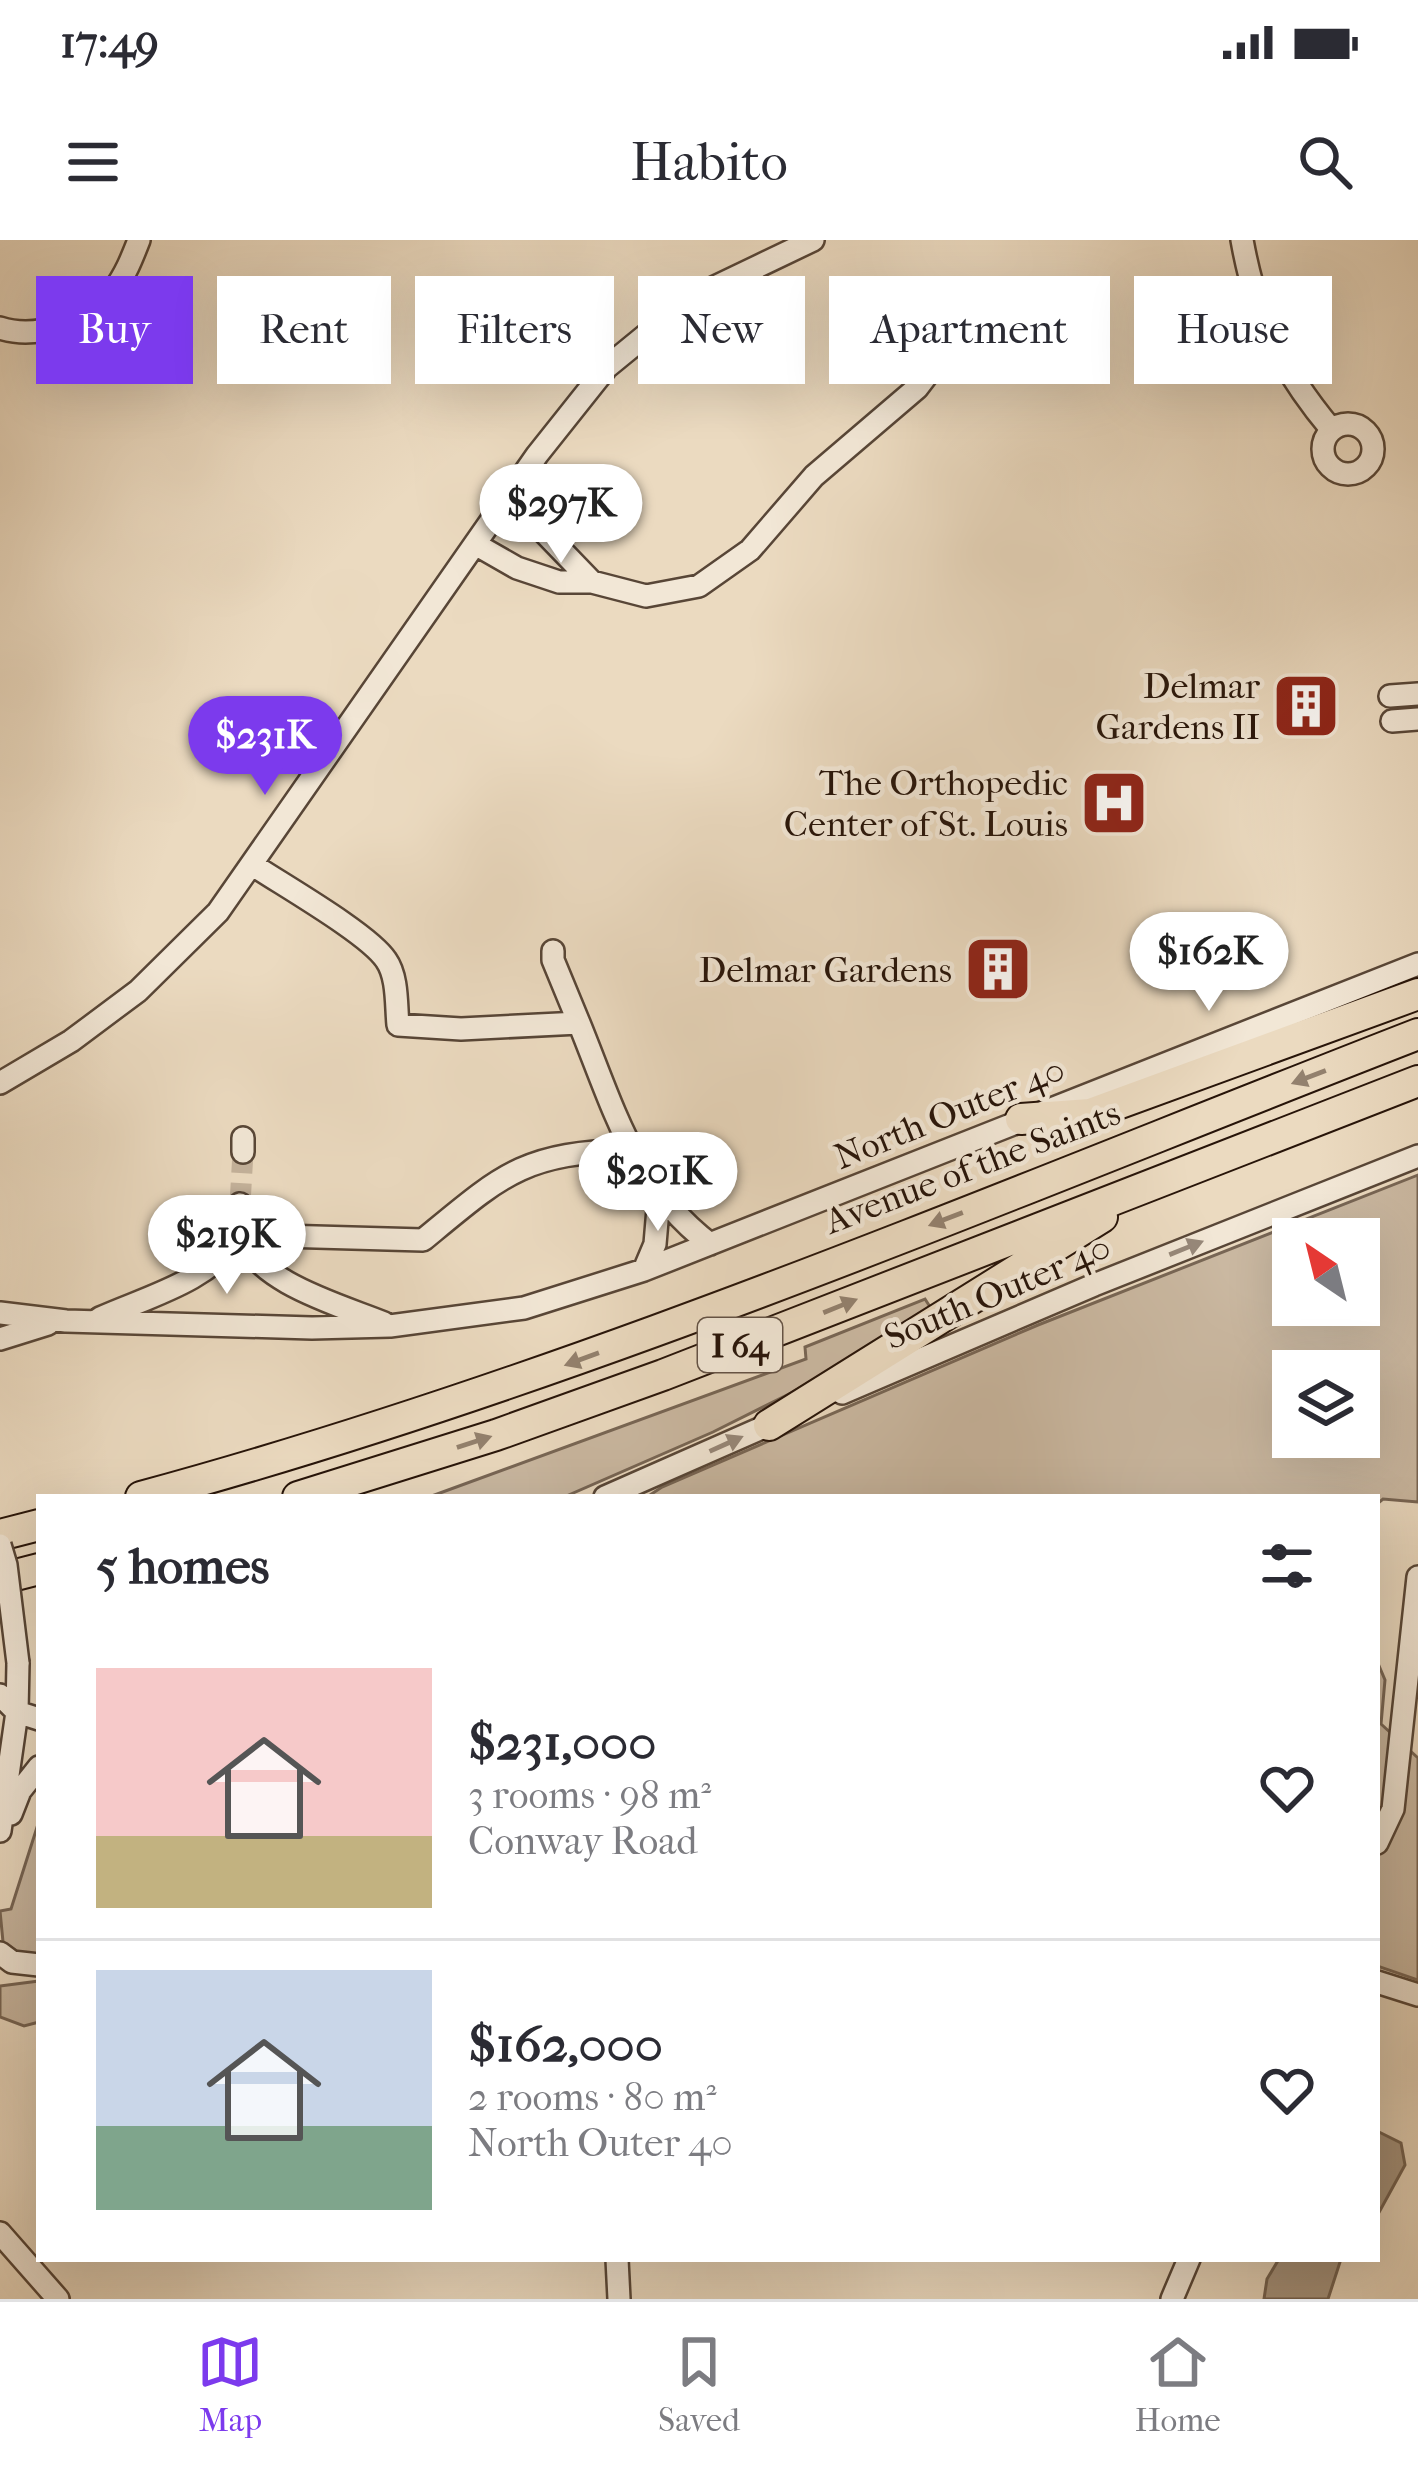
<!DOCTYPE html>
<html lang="en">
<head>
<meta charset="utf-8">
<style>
  :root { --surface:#fff; --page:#f2f2f3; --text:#2b2b33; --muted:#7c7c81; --line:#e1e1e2; --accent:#7c3aed }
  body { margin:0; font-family:"IM FELL French Canon",serif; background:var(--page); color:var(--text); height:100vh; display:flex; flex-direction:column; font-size:45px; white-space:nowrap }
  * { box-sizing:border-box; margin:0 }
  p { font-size:39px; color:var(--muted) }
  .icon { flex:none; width:66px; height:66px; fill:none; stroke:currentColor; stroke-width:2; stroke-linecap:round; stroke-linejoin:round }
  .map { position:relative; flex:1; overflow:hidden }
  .panel { position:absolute; left:36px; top:1254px; width:1344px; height:768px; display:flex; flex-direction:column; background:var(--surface); border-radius:0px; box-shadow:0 12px 48px #0002 }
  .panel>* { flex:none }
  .top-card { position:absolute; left:36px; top:36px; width:1347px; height:108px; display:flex; gap:24px }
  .needle { width:78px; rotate:325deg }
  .fabs { position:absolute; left:1272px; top:978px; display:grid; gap:24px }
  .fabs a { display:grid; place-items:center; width:108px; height:108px; border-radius:0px; background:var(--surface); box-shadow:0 12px 48px #0002; font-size:60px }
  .price { position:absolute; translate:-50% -102px; padding:0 27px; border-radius:42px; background:#fff; color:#222; font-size:39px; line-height:78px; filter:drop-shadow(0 3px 6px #0008) }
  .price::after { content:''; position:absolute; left:50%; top:72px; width:36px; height:27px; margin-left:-18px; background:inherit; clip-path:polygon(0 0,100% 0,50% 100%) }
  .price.on { background:var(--accent); color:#fff }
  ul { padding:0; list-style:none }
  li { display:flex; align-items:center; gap:36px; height:300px; padding:0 60px }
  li+li { border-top:3px solid var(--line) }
  li span { display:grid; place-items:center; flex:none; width:336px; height:240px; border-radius:0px; color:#555 }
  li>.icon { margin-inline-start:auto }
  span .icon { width:144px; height:144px; fill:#fffc; stroke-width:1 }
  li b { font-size:51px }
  h2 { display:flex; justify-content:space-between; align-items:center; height:144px; padding:0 60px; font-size:51px }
  .tag { padding:0 42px; border-radius:0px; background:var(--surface); box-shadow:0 12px 48px #0002; font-size:42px; line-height:108px }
  .tag.on { background:var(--accent); color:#fff }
  .status { display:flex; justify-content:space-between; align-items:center; height:84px; padding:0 60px; background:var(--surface); direction:ltr }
  .status svg { height:33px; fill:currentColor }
  header { display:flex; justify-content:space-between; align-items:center; height:156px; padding:0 60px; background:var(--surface); font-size:54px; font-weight:600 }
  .dock { display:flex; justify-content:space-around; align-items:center; height:168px; border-top:3px solid var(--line); background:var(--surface); font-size:33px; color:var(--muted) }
  .dock a { display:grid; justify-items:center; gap:6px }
  .dock .on { color:var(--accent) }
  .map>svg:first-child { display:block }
  .green { fill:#cab8a1; stroke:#786655; stroke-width:3; fill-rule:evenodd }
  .water { fill:#a89782; stroke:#746352; stroke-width:3 }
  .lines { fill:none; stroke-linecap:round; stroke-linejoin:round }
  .minor-tunnel { stroke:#c4b29b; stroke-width:21; stroke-dasharray:21 10; stroke-linecap:butt }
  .minor-casing { stroke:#584637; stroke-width:26 }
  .highway-casing { stroke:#271409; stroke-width:34 }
  .minor { stroke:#f2e7d6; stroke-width:21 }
  .highway { stroke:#ebdac0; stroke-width:30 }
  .minor-bridge-casing { stroke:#584637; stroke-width:26; stroke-linecap:butt }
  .minor-bridge { stroke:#f2e7d6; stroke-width:21 }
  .oneway { fill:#93816e }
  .oneway2 { fill:#97887a }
  .labels { text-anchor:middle; stroke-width:9; stroke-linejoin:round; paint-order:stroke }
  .shield { fill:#f2e7d6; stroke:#645346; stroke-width:3 }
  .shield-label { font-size:33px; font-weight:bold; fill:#271409 }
  .poi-label { font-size:36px; fill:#271409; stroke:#f2e7d6; text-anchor:end }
  .street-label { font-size:36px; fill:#271409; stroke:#f2e7d6 }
</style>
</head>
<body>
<div class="status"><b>17:49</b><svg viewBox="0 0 49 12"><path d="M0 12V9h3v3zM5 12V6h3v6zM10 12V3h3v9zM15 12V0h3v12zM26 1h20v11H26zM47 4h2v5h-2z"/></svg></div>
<header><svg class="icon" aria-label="menu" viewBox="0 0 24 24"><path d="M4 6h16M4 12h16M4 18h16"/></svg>Habito<svg class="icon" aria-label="search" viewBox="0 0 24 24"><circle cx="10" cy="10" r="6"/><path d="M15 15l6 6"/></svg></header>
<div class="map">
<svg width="1418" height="2059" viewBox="0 0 1418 2059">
  <rect width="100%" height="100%" fill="#ebdac0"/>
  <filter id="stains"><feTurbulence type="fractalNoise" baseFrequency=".00167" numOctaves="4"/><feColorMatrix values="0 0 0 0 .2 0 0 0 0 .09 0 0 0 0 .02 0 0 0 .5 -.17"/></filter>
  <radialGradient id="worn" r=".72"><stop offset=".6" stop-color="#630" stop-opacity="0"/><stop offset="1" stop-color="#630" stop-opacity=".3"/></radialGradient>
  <path class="green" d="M 1418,935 L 1418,1262 L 1383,1259 L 1377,1264 L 1377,1257 L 647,1257 L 662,1247 L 1038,1085 ZM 1293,999 L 1359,999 L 1359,1065 L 1293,1065 ZM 1293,1131 L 1359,1131 L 1359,1197 L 1293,1197 Z
    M 925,1059 L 932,1070 L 791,1153 L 713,1192 L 564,1257 L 429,1257 L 806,1119 L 805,1107 Z
    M 1377,1421 L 1385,1440 L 1381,1484 L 1418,1518 L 1418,1740 L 1377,1726 Z
    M 39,1581 L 39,1715 L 27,1718 L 3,1702 L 0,1671 L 11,1669 Z
    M 39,1741 L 39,1782 L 24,1786 L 0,1777 L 0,1746 Z"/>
  <path class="water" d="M 1377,1891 L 1401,1903 L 1405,1925 L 1377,1976 Z
    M 1279,2019 L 1341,2019 L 1328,2059 L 1264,2059 L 1267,2039 Z"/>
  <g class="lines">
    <path class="minor-tunnel" d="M 240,964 L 243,912"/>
    <g class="minor-casing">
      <path id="minor" d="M 1242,0 C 1256,78 1281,129 1331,189
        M 0,88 C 37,100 89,82 113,51 C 125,36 132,18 139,0
        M1323 209a25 25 0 1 1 50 0a25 25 0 1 1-50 0Z
        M 508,255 L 592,342
        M 475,304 L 517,328 L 559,342 L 592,342 L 646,356 L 699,346 L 750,310 L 814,236 L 917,148 L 930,131 C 957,131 973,112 964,86 L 943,72 L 923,77 L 911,93 L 913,114 L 930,131
        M 1390,456 L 1418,454
        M 1392,481 L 1418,479
        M 253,625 C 283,645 369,694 386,720 C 398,737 396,765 398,785 L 461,789 L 579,783 L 553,720 L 553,711
        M 579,783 C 614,869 634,946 710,1004
        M 0,843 L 71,801 L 138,751 L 218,672 L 537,215 L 607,127 L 673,73 L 715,47 L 813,0
        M 243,898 L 243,912
        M 240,964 C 241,973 239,984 241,993 C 253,1042 343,1066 384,1083
        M 241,995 L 423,1000 C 503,934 523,913 630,910
        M 644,1030 L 655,1004 L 659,957
        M 0,1073 L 66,1081 L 312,1088 L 390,1086 L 524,1068 L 644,1030 L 1418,724
        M 100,1078 C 152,1055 207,1042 241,995
        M 0,1099 L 48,1084
        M 842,1153 L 1094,1045 L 1418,916
        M 605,1257 L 780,1180
        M 0,1455 L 17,1472 L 39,1479
        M 11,1574 L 20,1551 L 39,1527
        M 0,1591 L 17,1472 L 18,1423
        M 1377,1603 L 1393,1569 L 1418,1337
        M 0,1713 L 12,1722 L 39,1725
        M 1377,1742 L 1418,1755
        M 0,1993 L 58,2059
        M 617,2019 L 619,2059
        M 1172,2059 L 1189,2019"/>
    </g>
    <g class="highway-casing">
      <path id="highway" d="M 1021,879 L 1090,874 L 1418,754
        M 769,1185 L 1102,977
        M 141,1257 C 579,1138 996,958 1418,794
        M 298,1257 L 496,1195 L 663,1135 L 1418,841
        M 0,1295 L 39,1285
        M 0,1339 L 39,1329"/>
    </g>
    <use href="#minor" class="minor"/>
    <use href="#highway" class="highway"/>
    <g class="minor-bridge-casing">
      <path id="minor-bridge" d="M 0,1305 L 6,1325 L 18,1423"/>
    </g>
    <use href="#minor-bridge" class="minor-bridge"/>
  </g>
  <defs><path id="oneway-solid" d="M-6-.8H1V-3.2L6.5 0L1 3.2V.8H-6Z" transform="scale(3)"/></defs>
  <g class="oneway">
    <use href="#oneway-solid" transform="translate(1309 837) rotate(159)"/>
    <use href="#oneway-solid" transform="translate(946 979) rotate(159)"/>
    <use href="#oneway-solid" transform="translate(840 1066) rotate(-22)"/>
    <use href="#oneway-solid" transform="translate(582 1119) rotate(160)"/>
    <use href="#oneway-solid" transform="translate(474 1202) rotate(-18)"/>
  </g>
  <g class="oneway2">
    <use href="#oneway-solid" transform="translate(1186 1008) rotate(-22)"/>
    <use href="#oneway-solid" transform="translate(726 1204) rotate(-24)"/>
  </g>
  <defs>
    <g id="building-square" transform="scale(3.45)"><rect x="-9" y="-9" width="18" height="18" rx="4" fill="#8f2418" stroke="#f2e7d6"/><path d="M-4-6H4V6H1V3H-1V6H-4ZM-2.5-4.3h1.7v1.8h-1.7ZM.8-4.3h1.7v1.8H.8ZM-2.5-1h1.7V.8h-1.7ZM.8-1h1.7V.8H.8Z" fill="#fff"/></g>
    <g id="hospital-square" transform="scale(3.45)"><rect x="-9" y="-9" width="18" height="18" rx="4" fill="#8f2418" stroke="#f2e7d6"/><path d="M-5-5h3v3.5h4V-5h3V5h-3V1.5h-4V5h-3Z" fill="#fff"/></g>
  </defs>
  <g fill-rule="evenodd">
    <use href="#building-square" x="1306" y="466"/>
    <use href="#hospital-square" x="1114" y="563"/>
    <use href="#building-square" x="998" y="729"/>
  </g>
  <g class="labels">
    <rect class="shield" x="698" y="1078" width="84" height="54" rx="9"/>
    <g class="shield-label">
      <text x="740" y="1117">I 64</text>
    </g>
    <g class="poi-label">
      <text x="1260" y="458">Delmar<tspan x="1260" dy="41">Gardens II</tspan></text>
      <text x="1068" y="555">The Orthopedic<tspan x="1068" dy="41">Center of St. Louis</tspan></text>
      <text x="952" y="742">Delmar Gardens</text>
    </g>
    <g class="street-label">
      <text transform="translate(949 872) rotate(-22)" y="13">North Outer 40</text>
      <text transform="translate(972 926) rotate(-21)" y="13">Avenue of the Saints</text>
      <text transform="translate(997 1051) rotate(-23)" y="13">South Outer 40</text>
    </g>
  </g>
  <rect width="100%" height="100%" filter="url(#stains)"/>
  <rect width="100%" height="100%" fill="url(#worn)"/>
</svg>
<div class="fabs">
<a><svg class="needle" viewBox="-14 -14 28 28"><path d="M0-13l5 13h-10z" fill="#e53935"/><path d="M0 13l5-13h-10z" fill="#7c7c81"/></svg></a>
<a><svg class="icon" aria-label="layers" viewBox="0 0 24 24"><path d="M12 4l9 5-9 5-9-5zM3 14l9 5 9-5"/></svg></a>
</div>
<b class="price" style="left:561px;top:326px">$297K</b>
<b class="price on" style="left:265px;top:558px">$231K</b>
<b class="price" style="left:1209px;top:774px">$162K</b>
<b class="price" style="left:658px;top:994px">$201K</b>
<b class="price" style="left:227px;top:1057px">$219K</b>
<div class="top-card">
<a class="tag on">Buy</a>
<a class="tag">Rent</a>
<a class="tag">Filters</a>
<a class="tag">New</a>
<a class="tag">Apartment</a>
<a class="tag">House</a>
</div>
<section class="panel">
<h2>5 homes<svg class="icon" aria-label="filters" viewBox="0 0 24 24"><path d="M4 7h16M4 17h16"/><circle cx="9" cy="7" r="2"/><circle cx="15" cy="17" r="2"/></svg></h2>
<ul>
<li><span style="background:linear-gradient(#f6c9c9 70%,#c2b280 0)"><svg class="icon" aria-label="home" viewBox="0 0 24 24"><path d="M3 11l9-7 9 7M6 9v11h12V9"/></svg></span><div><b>$231,000</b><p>3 rooms · 98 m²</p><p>Conway Road</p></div><svg class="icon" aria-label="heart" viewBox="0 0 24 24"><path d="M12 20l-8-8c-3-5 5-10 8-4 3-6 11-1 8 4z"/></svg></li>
<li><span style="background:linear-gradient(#c9d6e8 65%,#7fa58c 0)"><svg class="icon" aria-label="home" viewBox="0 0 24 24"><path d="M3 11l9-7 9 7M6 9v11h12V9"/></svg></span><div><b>$162,000</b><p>2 rooms · 80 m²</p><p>North Outer 40</p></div><svg class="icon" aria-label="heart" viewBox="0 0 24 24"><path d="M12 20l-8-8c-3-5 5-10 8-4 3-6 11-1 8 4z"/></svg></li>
</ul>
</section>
</div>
<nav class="dock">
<a class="on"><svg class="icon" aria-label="map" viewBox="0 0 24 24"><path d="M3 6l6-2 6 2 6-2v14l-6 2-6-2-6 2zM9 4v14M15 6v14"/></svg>Map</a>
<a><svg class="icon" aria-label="saved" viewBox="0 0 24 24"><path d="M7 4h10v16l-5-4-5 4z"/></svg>Saved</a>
<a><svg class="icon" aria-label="home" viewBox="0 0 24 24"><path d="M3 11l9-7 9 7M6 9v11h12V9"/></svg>Home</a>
</nav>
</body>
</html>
